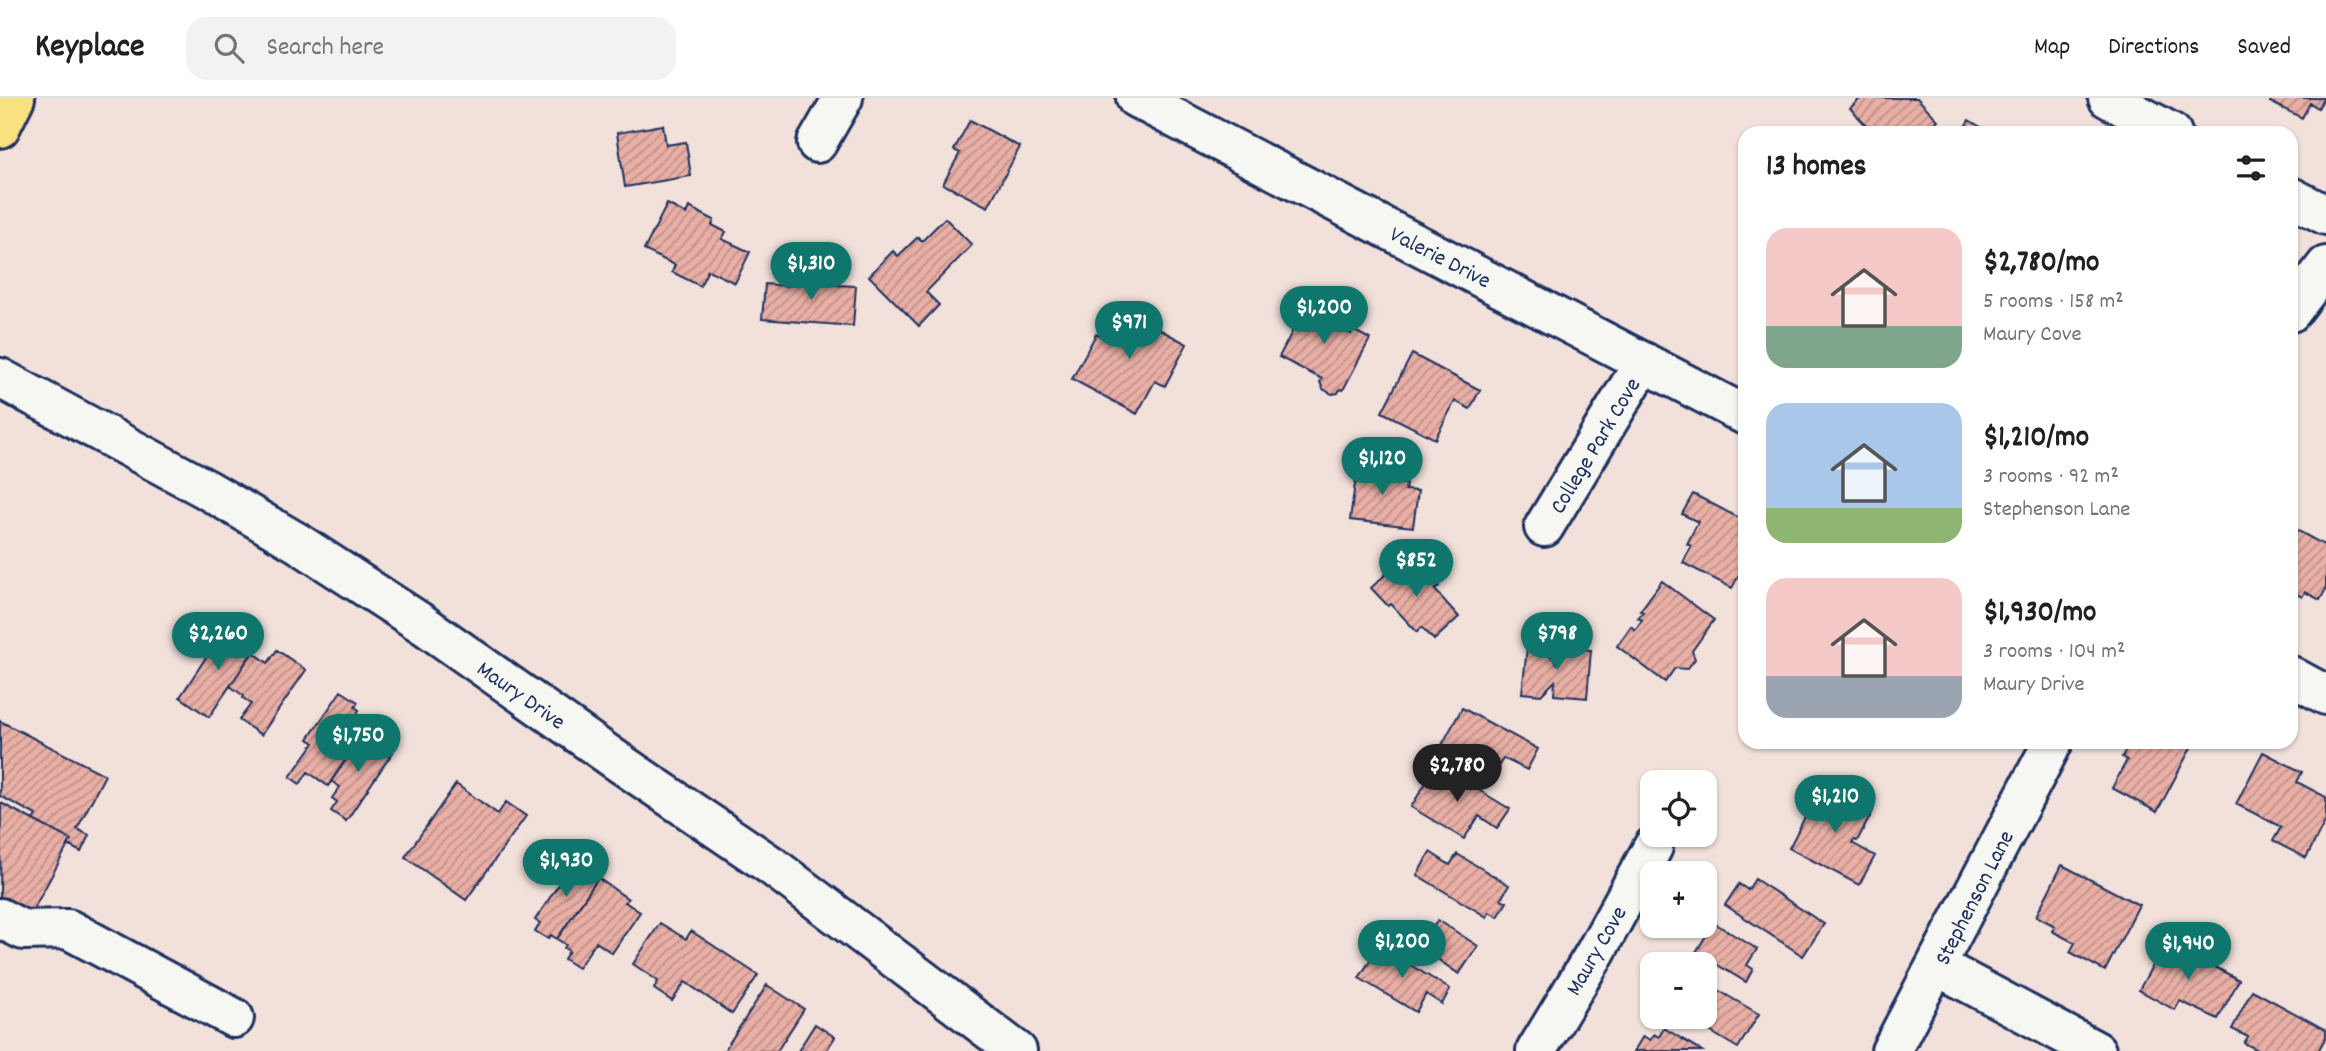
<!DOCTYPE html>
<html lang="en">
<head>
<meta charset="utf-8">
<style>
  :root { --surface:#fff; --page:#f2f2f2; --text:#202124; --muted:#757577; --line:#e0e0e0; --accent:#0f766e }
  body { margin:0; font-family:Dekko,sans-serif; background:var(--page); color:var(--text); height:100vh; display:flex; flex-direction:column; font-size:26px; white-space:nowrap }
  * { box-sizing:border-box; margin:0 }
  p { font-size:23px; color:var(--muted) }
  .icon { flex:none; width:38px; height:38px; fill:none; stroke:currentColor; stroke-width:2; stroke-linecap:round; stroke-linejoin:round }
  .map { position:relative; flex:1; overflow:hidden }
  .details { position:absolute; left:1738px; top:28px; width:560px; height:623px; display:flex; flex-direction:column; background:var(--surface); border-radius:21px; box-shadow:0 2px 5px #0004 }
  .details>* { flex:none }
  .tools { position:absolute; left:1640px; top:672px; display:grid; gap:14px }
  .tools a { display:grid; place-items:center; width:77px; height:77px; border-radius:14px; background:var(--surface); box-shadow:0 2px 5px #0004; font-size:35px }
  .price { position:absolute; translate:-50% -60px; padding:0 16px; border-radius:24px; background:var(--accent); color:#fff; font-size:23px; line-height:46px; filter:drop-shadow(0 2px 4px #0008) }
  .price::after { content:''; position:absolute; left:50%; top:42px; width:21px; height:16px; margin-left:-10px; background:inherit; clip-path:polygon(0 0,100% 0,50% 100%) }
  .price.on { background:#222; color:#fff }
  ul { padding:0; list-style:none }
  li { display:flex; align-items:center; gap:21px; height:175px; padding:0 28px }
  li span { display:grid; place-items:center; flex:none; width:196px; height:140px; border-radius:21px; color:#555 }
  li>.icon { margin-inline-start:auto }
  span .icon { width:84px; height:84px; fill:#fffc; stroke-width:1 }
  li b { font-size:30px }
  h2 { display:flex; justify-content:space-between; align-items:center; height:84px; padding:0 28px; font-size:30px }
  header { display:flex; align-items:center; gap:42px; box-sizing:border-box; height:98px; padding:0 35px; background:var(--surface); border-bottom:2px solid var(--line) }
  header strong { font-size:33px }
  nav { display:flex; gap:38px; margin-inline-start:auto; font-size:24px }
  .search { width:490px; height:63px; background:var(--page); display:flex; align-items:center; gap:18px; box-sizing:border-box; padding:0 24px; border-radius:21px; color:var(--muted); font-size:26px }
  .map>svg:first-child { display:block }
  .building { fill:url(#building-hatch); stroke:#1b2f5e; stroke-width:2 }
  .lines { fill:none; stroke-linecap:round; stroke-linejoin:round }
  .minor-casing { stroke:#1b2f5e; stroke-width:44 }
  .major-casing { stroke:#1b2f5e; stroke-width:44 }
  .minor { stroke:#f6f6f2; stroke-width:38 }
  .major { stroke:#f9e181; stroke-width:38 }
  .labels { text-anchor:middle; stroke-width:6; stroke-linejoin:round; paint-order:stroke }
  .street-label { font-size:23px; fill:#1b2f5e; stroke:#f6f6f2 }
</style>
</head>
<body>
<header>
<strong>Keyplace</strong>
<div class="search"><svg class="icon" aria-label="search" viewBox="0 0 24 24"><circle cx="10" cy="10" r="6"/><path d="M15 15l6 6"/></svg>Search here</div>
<nav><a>Map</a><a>Directions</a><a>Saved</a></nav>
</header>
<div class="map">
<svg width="2326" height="953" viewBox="0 0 2326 953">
  <defs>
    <pattern id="building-hatch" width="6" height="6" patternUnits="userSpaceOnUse" patternTransform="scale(1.75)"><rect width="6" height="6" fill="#e9afa5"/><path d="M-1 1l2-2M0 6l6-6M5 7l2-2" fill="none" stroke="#bc8f8a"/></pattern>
  </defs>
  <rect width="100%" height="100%" fill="#f2e1db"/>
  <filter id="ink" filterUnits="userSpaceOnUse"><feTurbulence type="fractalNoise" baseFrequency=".0143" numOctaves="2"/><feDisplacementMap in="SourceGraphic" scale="14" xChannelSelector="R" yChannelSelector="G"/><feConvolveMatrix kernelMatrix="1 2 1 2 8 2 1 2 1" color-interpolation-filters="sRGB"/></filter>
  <g filter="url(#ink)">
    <path class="building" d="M 1861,0 L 1917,0 L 1938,22 L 1926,34 L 1927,35 L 1873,35 L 1850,10 Z
      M 2272,0 L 2324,0 L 2318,10 L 2310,5 L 2302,20 L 2270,4 Z
      M 970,22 L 1020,49 L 988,109 L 943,86 L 960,55 L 954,52 Z
      M 1969,22 L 1991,35 L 1961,35 Z
      M 663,27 L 666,47 L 686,44 L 691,78 L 625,89 L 617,35 Z
      M 667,106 L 686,116 L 689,109 L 714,122 L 712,127 L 726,134 L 722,141 L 750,154 L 735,185 L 708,172 L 700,188 L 672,174 L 675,167 L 644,152 Z
      M 945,120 L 972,147 L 926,194 L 939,207 L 919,228 L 869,178 L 893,153 L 898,158 L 918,139 L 922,143 Z
      M 808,176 L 837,179 L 836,187 L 856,188 L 853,228 L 762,221 L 765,186 L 788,188 L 788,182 L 808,183 Z
      M 1310,199 L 1344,217 L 1339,229 L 1351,236 L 1353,232 L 1370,241 L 1343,292 L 1340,291 L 1338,295 L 1332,296 L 1323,291 L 1320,284 L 1322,281 L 1279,259 Z
      M 1121,211 L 1187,246 L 1165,288 L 1155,283 L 1137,316 L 1072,281 L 1096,236 L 1105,241 Z
      M 1412,256 L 1480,292 L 1470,311 L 1455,303 L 1435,341 L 1382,314 Z
      M 1358,364 L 1400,370 L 1398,385 L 1406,386 L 1405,392 L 1418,393 L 1413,429 L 1350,422 Z
      M 1693,396 L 1745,423 L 1745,466 L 1732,490 L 1683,465 L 1691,448 L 1687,446 L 1698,424 L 1682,416 Z
      M 2291,429 L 2326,448 L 2326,491 L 2320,502 L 2305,494 L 2302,499 L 2291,493 Z
      M 1403,460 L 1417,475 L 1422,470 L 1439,488 L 1435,492 L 1459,519 L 1434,542 L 1422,529 L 1417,534 L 1391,506 L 1388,508 L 1371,490 Z
      M 1662,483 L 1714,522 L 1692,553 L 1695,561 L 1687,571 L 1675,570 L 1665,584 L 1617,548 L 1631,528 L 1635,532 L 1642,522 L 1638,520 L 1643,514 L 1640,513 Z
      M 226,529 L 256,549 L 209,619 L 180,599 Z
      M 1527,549 L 1545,551 L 1557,565 L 1558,549 L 1591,552 L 1587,600 L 1554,597 L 1555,583 L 1541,597 L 1522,595 Z
      M 277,552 L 306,572 L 261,637 L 239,622 L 251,606 L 243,600 L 244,598 L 230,588 L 253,554 L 268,565 Z
      M 341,593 L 358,604 L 355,609 L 359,612 L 356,617 L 370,627 L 328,688 L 308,674 L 300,686 L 290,679 L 314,645 L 308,641 Z
      M 1462,610 L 1538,651 L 1527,672 L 1503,660 L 1490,684 L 1437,656 Z
      M 0,623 L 105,677 L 77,731 L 89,737 L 81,754 L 68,747 L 71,742 L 33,722 L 36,717 L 0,698 Z
      M 364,635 L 393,654 L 346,723 L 331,713 L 337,704 L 332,700 L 340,689 L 331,683 Z
      M 2130,644 L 2194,644 L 2157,714 L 2112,690 L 2127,662 L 2122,659 Z
      M 2263,654 L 2302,674 L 2297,684 L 2326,699 L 2326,722 L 2306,760 L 2273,743 L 2281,729 L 2236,706 Z
      M 1437,667 L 1510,711 L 1497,730 L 1479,718 L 1464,741 L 1411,709 Z
      M 456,686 L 498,716 L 506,704 L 526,718 L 466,802 L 405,759 Z
      M 1822,686 L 1873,713 L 1857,743 L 1854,742 L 1852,745 L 1875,758 L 1859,787 L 1789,750 Z
      M 1,705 L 71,742 L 31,816 L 0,799 Z
      M 1430,754 L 1450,767 L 1457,756 L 1509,787 L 1501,801 L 1507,804 L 1498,819 L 1489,814 L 1487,819 L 1417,777 Z
      M 577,759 L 601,776 L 557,841 L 551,837 L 548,841 L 535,833 L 540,825 L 535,822 Z
      M 2062,767 L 2139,807 L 2105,873 L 2070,854 L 2075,845 L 2052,833 L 2055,828 L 2036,818 Z
      M 598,780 L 628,801 L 625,804 L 640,814 L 612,855 L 596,844 L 578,870 L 564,861 L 569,853 L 564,850 L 566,847 L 557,841 Z
      M 1755,781 L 1824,826 L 1803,858 L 1725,807 L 1739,786 L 1748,792 Z
      M 1438,822 L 1478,848 L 1459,876 L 1420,849 Z
      M 660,825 L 686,841 L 691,833 L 758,877 L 732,916 L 685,884 L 672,903 L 654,891 L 658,883 L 633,866 Z
      M 1714,825 L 1757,851 L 1747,867 L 1753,871 L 1746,884 L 1696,854 Z
      M 2166,842 L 2239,882 L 2218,921 L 2180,903 L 2175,912 L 2139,892 Z
      M 1379,848 L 1450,891 L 1442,906 L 1426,896 L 1416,914 L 1359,880 Z
      M 1704,884 L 1759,916 L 1738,950 L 1686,919 L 1704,919 Z
      M 767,887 L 804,911 L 777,953 L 724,953 Z
      M 2252,892 L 2326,932 L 2326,939 L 2318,953 L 2260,953 L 2244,945 L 2248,939 L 2232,931 Z
      M 815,926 L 835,939 L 826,953 L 798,953 Z
      M 1664,930 L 1702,953 L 1634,953 L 1643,938 L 1650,942 L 1654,936 L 1659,939 Z"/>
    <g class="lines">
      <g class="minor-casing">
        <path id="minor" d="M 1136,0 L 1745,317
          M 2108,0 L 2172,35
          M 817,45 L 843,0
          M 2291,99 L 2326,117
          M 2291,214 L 2326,168
          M 0,280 L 206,391 L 298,445 L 424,527 L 620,665 L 772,768 L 1017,953
          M 1544,429 L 1644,264
          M 2291,578 L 2326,597
          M 0,820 L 23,832 L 68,831 L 234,920
          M 1937,868 L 2096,953
          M 1536,953 L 1594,857 L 1653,749
          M 1891,953 L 2053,644"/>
      </g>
      <g class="major-casing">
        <path id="major" d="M 0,30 L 15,0"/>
      </g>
      <use href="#minor" class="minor"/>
      <use href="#major" class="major"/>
    </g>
  </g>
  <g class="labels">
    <g class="street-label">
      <text transform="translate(1441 158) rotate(27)" y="8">Valerie Drive</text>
      <text transform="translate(1594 347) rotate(-59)" y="8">College Park Cove</text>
      <text transform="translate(522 596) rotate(35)" y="8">Maury Drive</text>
      <text transform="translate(1973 799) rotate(-63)" y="8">Stephenson Lane</text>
      <text transform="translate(1595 852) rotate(-60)" y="8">Maury Cove</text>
    </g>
  </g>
</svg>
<div class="tools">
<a><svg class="icon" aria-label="locate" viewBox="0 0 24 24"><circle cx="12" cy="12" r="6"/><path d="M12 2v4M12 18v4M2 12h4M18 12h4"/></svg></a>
<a>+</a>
<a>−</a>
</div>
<b class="price" style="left:811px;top:204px">$1,310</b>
<b class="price" style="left:1324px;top:248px">$1,200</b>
<b class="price" style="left:1129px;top:263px">$971</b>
<b class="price" style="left:1382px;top:399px">$1,120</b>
<b class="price" style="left:1416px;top:501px">$852</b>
<b class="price" style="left:218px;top:574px">$2,260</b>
<b class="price" style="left:1557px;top:574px">$798</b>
<b class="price" style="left:358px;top:676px">$1,750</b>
<b class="price on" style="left:1457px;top:706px">$2,780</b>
<b class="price" style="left:1835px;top:737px">$1,210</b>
<b class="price" style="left:566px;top:801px">$1,930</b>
<b class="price" style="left:1402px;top:882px">$1,200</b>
<b class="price" style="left:2188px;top:884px">$1,940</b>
<section class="details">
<h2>13 homes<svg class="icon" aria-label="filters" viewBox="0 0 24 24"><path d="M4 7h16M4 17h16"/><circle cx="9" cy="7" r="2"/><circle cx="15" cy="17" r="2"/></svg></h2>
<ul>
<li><span style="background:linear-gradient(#f6c9c9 70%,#7fa58c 0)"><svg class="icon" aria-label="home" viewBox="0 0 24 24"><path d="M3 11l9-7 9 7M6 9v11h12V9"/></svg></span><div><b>$2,780/mo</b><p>5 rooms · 158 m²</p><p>Maury Cove</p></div></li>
<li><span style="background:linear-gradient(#a9c7e8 75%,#8fb573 0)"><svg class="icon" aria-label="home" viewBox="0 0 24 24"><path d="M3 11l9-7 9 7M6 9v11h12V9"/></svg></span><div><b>$1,210/mo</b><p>3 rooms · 92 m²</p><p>Stephenson Lane</p></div></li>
<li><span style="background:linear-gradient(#f6c9c9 70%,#9aa5b1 0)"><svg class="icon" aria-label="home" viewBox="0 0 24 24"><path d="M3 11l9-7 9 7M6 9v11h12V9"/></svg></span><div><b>$1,930/mo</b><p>3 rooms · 104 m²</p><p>Maury Drive</p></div></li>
</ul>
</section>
</div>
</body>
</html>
